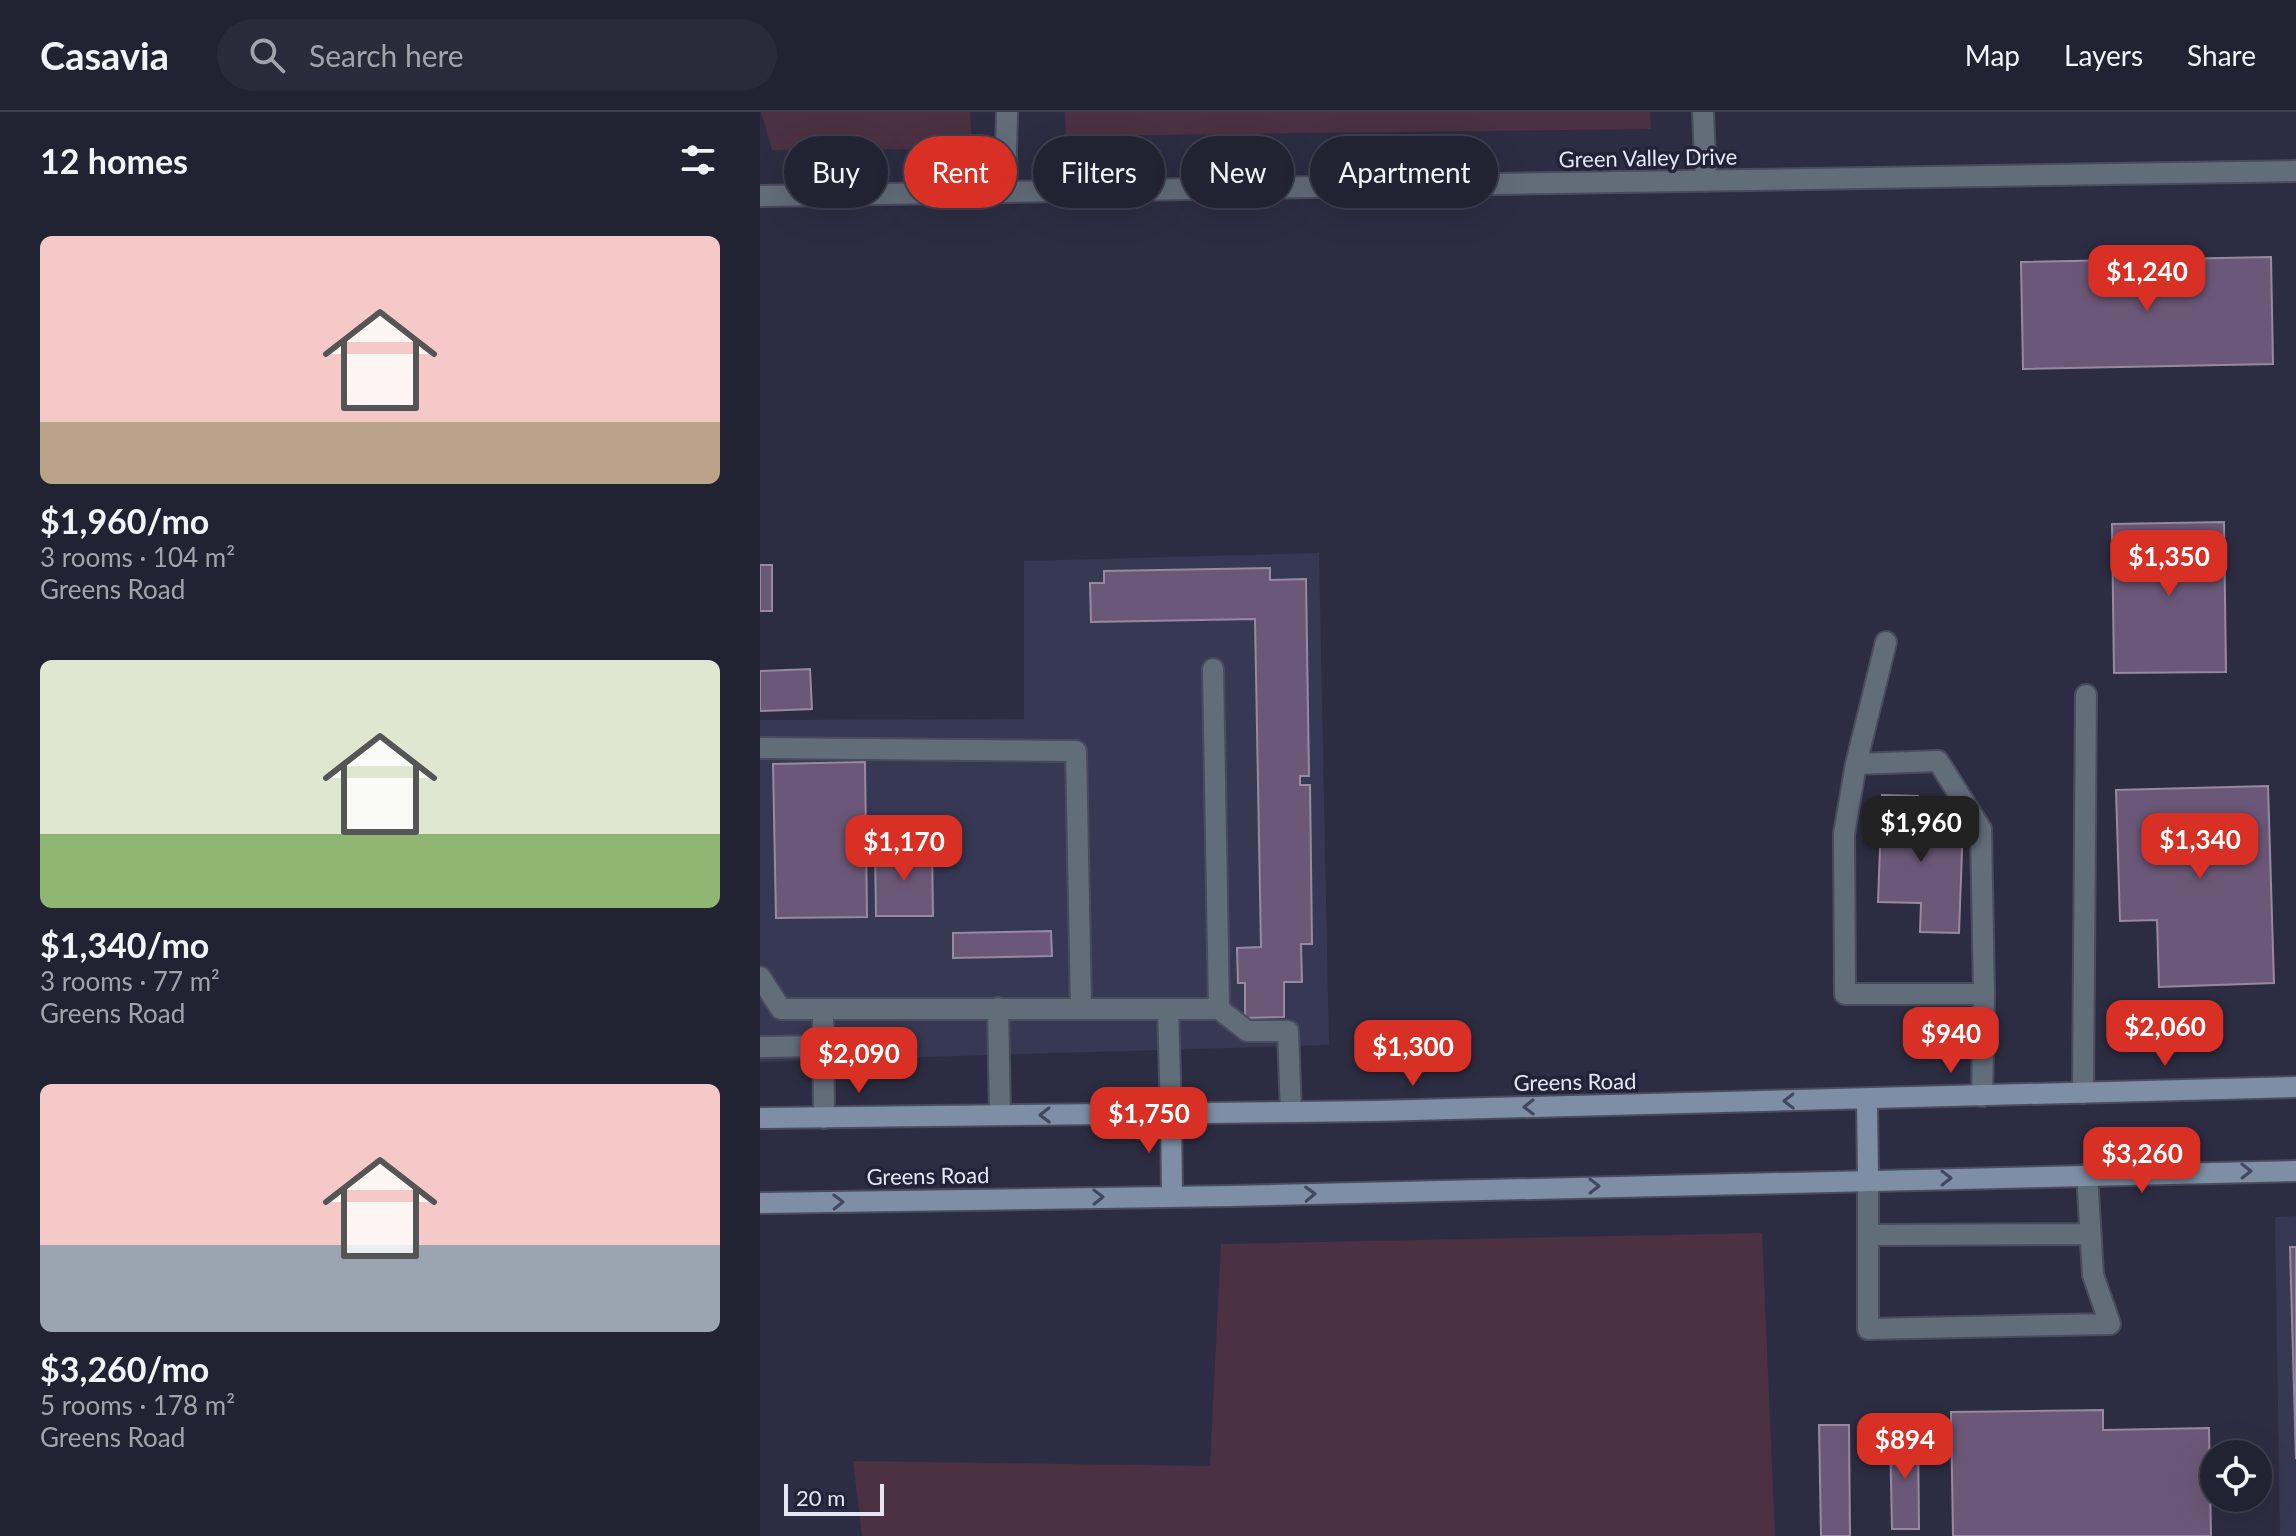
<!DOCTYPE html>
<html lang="en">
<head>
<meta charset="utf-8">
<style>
  :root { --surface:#212232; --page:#292a3a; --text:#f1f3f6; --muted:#a2a4ac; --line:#3e3f4d; --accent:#d93025 }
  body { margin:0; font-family:Lato,sans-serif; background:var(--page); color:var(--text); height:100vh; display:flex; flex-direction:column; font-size:30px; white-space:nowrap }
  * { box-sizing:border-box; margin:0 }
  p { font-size:26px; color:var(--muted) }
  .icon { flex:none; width:44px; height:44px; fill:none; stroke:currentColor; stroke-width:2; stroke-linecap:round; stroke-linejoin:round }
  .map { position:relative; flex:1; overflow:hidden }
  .drawer { display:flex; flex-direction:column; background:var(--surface); width:760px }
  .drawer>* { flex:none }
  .hud { position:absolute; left:24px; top:24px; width:760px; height:72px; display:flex; gap:16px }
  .fabs { position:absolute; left:1440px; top:1328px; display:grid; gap:16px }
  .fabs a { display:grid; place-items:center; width:72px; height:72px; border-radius:50%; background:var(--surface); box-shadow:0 8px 32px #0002,0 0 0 2px var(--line); font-size:40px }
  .scale { position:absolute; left:24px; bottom:20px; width:100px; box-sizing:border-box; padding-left:8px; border:4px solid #e5e6f4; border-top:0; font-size:22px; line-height:28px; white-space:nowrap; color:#e5e6f4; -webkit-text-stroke:6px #222337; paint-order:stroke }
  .price { position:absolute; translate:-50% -68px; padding:0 18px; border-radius:16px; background:var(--accent); color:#fff; font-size:26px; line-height:52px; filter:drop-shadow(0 2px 4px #0008) }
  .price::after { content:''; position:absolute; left:50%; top:48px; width:24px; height:18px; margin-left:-12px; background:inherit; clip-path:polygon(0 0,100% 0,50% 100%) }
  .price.active { background:#222; color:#fff }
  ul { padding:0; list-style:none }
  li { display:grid; align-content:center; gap:16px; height:424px; padding:0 40px }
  li span { display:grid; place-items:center; height:248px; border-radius:12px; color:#555 }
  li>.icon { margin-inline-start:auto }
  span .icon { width:144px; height:144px; fill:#fffc; stroke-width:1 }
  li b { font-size:34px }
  h2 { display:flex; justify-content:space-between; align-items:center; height:96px; padding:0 40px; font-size:34px }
  .tag { padding:0 28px; border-radius:36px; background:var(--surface); box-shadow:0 8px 32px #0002,0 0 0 2px var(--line); font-size:28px; line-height:72px }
  .tag.active { background:var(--accent); color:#fff }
  header { display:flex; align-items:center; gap:48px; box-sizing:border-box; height:112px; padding:0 40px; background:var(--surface); border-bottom:2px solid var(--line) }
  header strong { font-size:38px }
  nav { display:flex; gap:44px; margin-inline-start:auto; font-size:28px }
  .search { width:560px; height:72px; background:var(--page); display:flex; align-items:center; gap:20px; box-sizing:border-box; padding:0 28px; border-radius:44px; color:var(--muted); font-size:30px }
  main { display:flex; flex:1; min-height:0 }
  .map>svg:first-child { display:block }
  .built { fill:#373853 }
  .green { fill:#4b3141 }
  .building { fill:#6b5878; stroke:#9789a0; stroke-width:2 }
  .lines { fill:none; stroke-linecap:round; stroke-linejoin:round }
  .service-casing { stroke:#4a4b5e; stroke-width:24 }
  .minor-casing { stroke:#4a4b5e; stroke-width:24 }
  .secondary-casing { stroke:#4a4b5e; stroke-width:24 }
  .service { stroke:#626d7a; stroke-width:20 }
  .minor { stroke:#626d7a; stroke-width:20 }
  .secondary { stroke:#7e8fa5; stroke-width:20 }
  .oneway { stroke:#42495e }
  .labels { text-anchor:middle; stroke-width:7; stroke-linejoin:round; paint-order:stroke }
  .street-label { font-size:22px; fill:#e5e6f4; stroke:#222337 }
</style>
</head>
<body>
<header>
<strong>Casavia</strong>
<div class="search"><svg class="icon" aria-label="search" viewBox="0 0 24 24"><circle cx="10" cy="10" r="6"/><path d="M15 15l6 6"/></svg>Search here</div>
<nav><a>Map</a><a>Layers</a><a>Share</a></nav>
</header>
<main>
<section class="drawer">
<h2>12 homes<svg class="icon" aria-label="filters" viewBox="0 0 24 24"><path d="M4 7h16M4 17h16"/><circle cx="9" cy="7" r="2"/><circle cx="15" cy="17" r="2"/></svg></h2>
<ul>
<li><span style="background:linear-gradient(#f6c9c9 75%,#b9a48a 0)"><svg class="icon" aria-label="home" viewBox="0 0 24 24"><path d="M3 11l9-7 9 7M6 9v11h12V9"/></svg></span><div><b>$1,960/mo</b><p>3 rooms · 104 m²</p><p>Greens Road</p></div></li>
<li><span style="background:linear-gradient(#dfe7d0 70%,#8fb573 0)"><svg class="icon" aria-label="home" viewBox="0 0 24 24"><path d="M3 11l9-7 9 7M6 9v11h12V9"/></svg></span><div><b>$1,340/mo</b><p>3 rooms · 77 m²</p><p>Greens Road</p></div></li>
<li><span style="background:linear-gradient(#f6c9c9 65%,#9aa5b1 0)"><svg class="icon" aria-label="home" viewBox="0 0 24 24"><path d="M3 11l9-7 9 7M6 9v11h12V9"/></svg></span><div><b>$3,260/mo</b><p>5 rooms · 178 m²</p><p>Greens Road</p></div></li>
</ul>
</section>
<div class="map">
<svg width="1536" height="1424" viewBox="0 0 1536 1424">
  <rect width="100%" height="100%" fill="#2c2d42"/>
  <path class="built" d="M 559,441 L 569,933 L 0,950 L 0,608 L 264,607 L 264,449 Z
    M 1536,1104 L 1536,1424 L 1520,1424 L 1515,1105 Z"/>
  <path class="green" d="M 1,0 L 210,0 L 212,37 L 12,38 Z
    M 305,0 L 890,0 L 891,17 L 306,24 Z
    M 1002,1121 L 1015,1424 L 102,1424 L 93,1349 L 450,1354 L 461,1132 Z"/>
  <path class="building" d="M 1511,145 L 1513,252 L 1263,257 L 1261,150 Z
    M 1464,410 L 1466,560 L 1354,561 L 1352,412 Z
    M 0,453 L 12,453 L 12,499 L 0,499 Z
    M 510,456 L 510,468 L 546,467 L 549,664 L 540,664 L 540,673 L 550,673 L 552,832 L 541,832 L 542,870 L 524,870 L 524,905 L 485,906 L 485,871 L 478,871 L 477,836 L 501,835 L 495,507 L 331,510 L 330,471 L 344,471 L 344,459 Z
    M 50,557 L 52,597 L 0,599 L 0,559 Z
    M 105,650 L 107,805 L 16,806 L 13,652 Z
    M 1508,674 L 1514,871 L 1399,875 L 1397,808 L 1360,809 L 1356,678 Z
    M 1122,683 L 1158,684 L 1157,709 L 1203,711 L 1199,821 L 1160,820 L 1161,791 L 1118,790 Z
    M 172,737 L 173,804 L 116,804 L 115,738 Z
    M 291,819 L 292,844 L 193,846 L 193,821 Z
    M 1530,1135 L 1536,1135 L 1536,1347 Z
    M 1343,1298 L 1343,1318 L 1449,1316 L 1451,1424 L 1193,1424 L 1191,1300 Z
    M 1059,1313 L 1089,1313 L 1090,1424 L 1061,1424 Z
    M 1130,1321 L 1158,1321 L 1159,1417 L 1132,1417 Z"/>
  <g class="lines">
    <g class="service-casing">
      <path id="service" d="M 453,557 L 459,897
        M 0,636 L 316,639 L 321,895
        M 1096,652 L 1126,530
        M 0,865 L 21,897 L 459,897 L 487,919 L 528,919 L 531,1000
        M 238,896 L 240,1003
        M 63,897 L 64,1006
        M 408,897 L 411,1001
        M 0,935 L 63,934
        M 1323,981 L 1326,583
        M 1222,984 L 1224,882 L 1085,882 L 1084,722 L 1096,652 L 1178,649 L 1221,717 L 1224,882
        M 1327,1062 L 1333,1163 L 1350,1212 L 1108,1217 L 1108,1123 L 1330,1122
        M 1108,1068 L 1108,1123"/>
    </g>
    <g class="minor-casing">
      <path id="minor" d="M 943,0 L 946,69
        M 245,78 L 247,0
        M 0,84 L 1536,59"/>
    </g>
    <g class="secondary-casing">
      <path id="secondary" d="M 1107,987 L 1108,1068
        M 411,1001 L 412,1084
        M 0,1006 L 616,999 L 1536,975
        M 0,1091 L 472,1084 L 1536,1059"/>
    </g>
    <use href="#service" class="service"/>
    <use href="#minor" class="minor"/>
    <use href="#secondary" class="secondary"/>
  </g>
  <defs><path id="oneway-chevron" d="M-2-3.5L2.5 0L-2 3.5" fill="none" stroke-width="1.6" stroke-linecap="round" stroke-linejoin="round" transform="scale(2)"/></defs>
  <g class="oneway">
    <use href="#oneway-chevron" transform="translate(1029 989) rotate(179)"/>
    <use href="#oneway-chevron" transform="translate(769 995) rotate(179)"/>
    <use href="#oneway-chevron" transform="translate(285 1003) rotate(179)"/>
    <use href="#oneway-chevron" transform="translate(1486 1059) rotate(-1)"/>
    <use href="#oneway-chevron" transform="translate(1186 1066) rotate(-1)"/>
    <use href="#oneway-chevron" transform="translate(834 1074) rotate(-1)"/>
    <use href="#oneway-chevron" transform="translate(550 1082) rotate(-2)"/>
    <use href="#oneway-chevron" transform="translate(338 1085) rotate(-1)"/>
    <use href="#oneway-chevron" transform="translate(78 1090) rotate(-1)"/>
  </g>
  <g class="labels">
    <g class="street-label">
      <text transform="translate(888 46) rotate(-1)" y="8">Green Valley Drive</text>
      <text transform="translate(815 970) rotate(-1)" y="8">Greens Road</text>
      <text transform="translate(168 1064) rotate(-1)" y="8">Greens Road</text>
    </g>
  </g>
</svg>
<div class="fabs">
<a><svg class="icon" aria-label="locate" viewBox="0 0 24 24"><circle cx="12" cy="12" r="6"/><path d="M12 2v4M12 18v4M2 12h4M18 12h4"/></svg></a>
</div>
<div class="scale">20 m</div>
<b class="price" style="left:1387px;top:201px">$1,240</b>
<b class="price" style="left:1409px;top:486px">$1,350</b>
<b class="price active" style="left:1161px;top:752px">$1,960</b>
<b class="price" style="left:1440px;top:769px">$1,340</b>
<b class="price" style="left:144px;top:771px">$1,170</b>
<b class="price" style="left:1405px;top:956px">$2,060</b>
<b class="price" style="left:1191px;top:963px">$940</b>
<b class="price" style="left:653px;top:976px">$1,300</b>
<b class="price" style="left:99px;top:983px">$2,090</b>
<b class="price" style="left:389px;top:1043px">$1,750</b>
<b class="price" style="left:1382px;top:1083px">$3,260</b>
<b class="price" style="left:1145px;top:1369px">$894</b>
<div class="hud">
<a class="tag">Buy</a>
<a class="tag active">Rent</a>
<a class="tag">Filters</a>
<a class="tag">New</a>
<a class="tag">Apartment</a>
</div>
</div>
</main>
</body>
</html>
